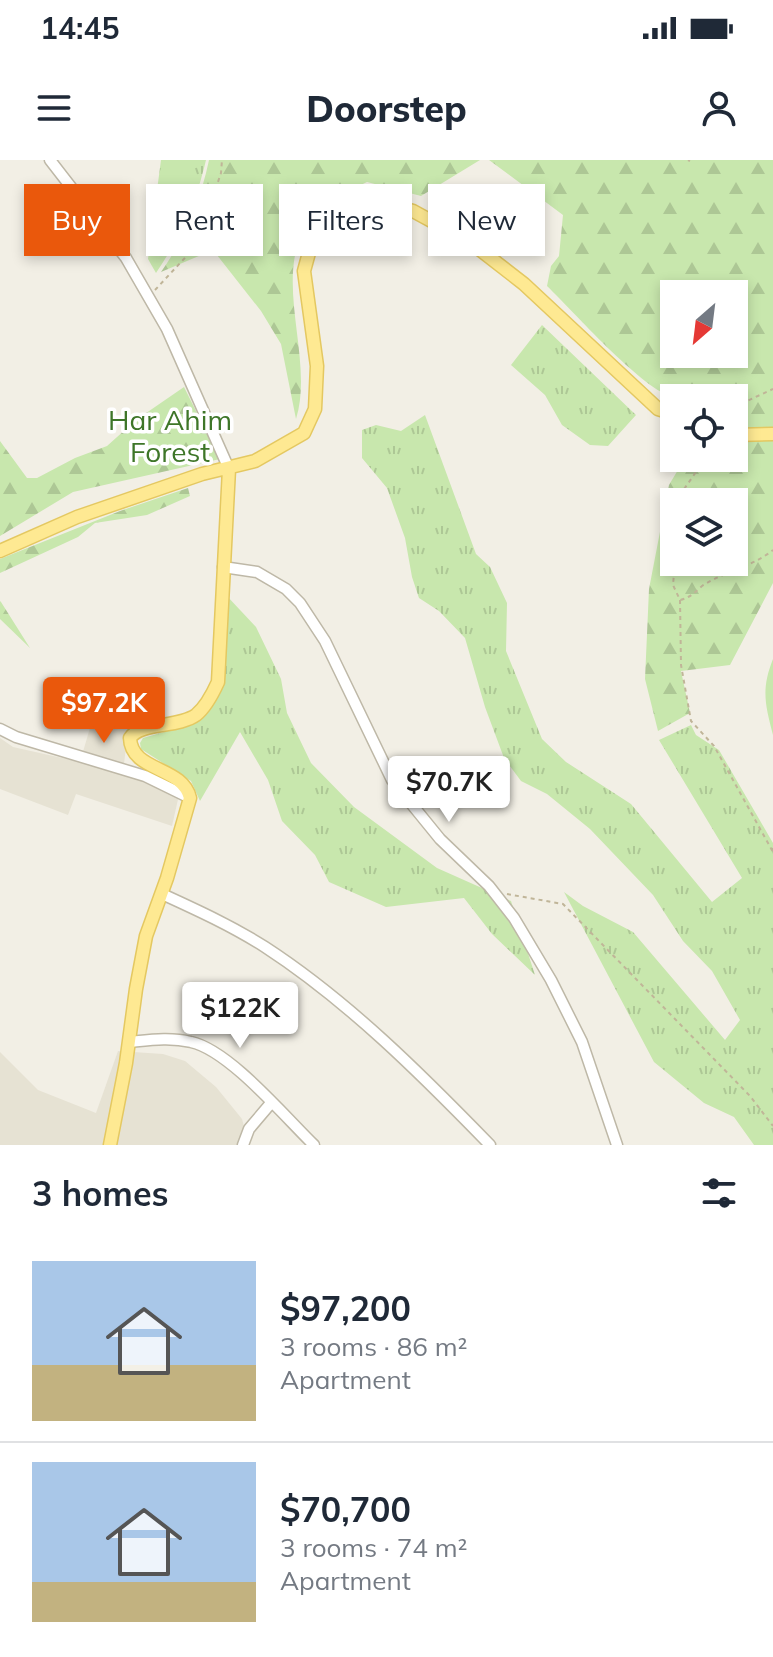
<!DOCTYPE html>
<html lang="en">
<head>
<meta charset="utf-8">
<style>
  :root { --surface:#fff; --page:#f6f6f7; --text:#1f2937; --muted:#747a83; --line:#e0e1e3; --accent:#ea580c }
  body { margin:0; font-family:Mulish,sans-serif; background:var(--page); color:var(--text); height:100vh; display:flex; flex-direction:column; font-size:30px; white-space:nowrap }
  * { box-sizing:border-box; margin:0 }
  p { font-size:26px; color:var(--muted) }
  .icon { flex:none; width:44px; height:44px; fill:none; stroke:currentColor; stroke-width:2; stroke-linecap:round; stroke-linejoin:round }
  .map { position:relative; height:985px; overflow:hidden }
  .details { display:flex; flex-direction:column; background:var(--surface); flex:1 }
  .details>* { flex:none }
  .guide { position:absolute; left:24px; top:24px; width:726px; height:72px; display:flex; gap:16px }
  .needle { width:52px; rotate:208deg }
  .tools { position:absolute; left:660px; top:120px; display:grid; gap:16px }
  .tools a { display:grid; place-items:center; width:88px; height:88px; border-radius:0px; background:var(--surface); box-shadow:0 4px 12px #0003; font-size:40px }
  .price { position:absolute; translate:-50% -68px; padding:0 18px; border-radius:8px; background:#fff; color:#222; font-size:26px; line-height:52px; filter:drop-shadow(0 2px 4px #0008) }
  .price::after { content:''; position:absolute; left:50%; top:48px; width:24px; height:18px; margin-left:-12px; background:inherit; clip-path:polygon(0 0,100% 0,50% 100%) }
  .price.active { background:var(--accent); color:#fff }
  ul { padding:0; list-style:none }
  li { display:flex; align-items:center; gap:24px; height:200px; padding:0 32px }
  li+li { border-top:2px solid var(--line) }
  li span { display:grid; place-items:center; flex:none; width:224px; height:160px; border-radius:0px; color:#555 }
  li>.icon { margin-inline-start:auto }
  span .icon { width:96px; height:96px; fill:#fffc; stroke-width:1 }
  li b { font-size:34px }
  h2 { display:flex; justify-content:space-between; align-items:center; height:96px; padding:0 32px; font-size:34px }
  .chip { padding:0 28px; border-radius:0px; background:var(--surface); box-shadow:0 4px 12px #0003; font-size:28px; line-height:72px }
  .chip.active { background:var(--accent); color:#fff }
  .status { display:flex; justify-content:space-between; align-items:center; height:56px; padding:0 40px; background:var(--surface); direction:ltr }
  .status svg { height:22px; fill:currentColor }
  header { display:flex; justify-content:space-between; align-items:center; height:104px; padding:0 32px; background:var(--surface); font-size:36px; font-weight:800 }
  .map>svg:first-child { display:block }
  .residential { fill:#e6e2d3 }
  .grass { fill:url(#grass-tufts) }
  .forest { fill:url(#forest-firs); fill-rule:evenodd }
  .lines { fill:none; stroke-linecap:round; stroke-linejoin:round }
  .minor-casing { stroke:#beb8a7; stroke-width:13 }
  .major-casing { stroke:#e4c861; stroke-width:15 }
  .path { stroke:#c0b598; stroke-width:2; stroke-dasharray:4 4; stroke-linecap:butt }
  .minor { stroke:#fff; stroke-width:10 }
  .major { stroke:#fee992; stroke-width:12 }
  .labels { text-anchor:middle; stroke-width:7; stroke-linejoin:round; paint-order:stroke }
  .park-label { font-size:28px; fill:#3e7628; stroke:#fff }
</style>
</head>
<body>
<div class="status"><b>14:45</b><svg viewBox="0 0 49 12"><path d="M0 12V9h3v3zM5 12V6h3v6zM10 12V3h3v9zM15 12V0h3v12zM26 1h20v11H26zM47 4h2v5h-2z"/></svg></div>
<header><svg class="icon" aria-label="menu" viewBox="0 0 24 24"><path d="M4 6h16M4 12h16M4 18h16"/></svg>Doorstep<svg class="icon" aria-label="person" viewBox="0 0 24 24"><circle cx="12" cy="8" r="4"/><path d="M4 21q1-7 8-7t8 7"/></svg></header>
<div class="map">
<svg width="773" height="985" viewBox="0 0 773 985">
  <defs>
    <pattern id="grass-tufts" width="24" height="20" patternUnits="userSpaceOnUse" patternTransform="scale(2)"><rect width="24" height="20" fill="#c8e7ad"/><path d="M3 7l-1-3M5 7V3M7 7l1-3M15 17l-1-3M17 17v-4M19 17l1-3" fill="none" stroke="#adc795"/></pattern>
    <pattern id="forest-firs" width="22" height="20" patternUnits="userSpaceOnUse" patternTransform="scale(2)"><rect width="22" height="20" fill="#c8e7ad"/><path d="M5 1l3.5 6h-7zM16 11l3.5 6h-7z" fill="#adc795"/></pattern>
  </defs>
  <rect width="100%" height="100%" fill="#f2efe5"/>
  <path class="residential" d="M 92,561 L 128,569 L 123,613 L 179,635 L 172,666 L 76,634 L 68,655 L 0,629 L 0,578 L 13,587 L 80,602 Z
    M 118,891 L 163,894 L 185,901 L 216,927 L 242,959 L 249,985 L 0,985 L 0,892 L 38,930 L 96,953 Z"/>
  <path class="grass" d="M 161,0 L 206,0 C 195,46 182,74 156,113 L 148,99 Z
    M 542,165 L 636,255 L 608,286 L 590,285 L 562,265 L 545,235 L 511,205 Z
    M 425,255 L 476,394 L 490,407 L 507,443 L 506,491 L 542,579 L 566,602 L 631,644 L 712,742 L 742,718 L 659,580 L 691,565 L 696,575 L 719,590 L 773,683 L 773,985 L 754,985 L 734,957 L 704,943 L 654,902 L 564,732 L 583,746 L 633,772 L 725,880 L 740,860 L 712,811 L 683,781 L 653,735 L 590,669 L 547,634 L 521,621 L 504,598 L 485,547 L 465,478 L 439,451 L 419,438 L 412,417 L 405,378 L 387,328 L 362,298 L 362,270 L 376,265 L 401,271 Z
    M 226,435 L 256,467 L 281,519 L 287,553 L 311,603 L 354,647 L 437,708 L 511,741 L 535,815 L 492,774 L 464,738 L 386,747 L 329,722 L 315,695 L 282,661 L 268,620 L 240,572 L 200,641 L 191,621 L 141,589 L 140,583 L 143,578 L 185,566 L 220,529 L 225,510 Z"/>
  <path class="forest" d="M 209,0 L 480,0 L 421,36 L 367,22 C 354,29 334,35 323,45 C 261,101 317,191 296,259 L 281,184 L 261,151 L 213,90 L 161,112 C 186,76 200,42 209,0 Z
    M 489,0 L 773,0 L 773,423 L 730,505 L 681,511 L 690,553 L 658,571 L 645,519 L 649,429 L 669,325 L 685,298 L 734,298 L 734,238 C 715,238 690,242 672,237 C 639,226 574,152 547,126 L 551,106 L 559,96 L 563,55 ZM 674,134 L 734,134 L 734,194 L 674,194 ZM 674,342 L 734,342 L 734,402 L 674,402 Z
    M 184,227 L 220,299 L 73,332 L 0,376 L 0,281 L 27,318 L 37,318 L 75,298 L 107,286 L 136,260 Z
    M 188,328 L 190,336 L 147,355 L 95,363 L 78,377 L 0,413 L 0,399 L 120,351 Z
    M 0,441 L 1,442 L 30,488 L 0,459 Z
    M 773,499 L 773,575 C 765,544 761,529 773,499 Z"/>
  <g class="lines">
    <g class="minor-casing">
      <path id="minor" d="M 50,0 L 126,98 L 167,169 L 229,309
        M 223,407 L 257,412 L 286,429 L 300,443 L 325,481 L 392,620 L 440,679 L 489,726 L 514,758 L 551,820 L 582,882 L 617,985
        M 0,569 L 16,577 L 145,616 L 190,638
        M 162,734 C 197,750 232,766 265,787 C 348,841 421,914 490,985
        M 129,882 C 150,880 170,877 191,882 C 229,890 285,957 314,985
        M 243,985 L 249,969 L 271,943"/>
    </g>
    <g class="major-casing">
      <path id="major" d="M 734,275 L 773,274
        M 0,391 L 77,357 L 202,314 L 255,301 L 304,273 L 315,249 L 317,206 L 304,111 L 313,78 L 332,53 L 368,39 L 413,51 L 470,82 L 524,124 L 658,249 L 674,254
        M 110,985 L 126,903 L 136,829 L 146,776 L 167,718 L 190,638 C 183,606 131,612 130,578 C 140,562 178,568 196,555 C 206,547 213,533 218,522 L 229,309"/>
    </g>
    <path class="path" d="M 688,0 L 690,1
      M 155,130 L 196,86 L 221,13 L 222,0
      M 734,247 L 773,229
      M 675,342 L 703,302 L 710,298
      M 675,402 L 673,425 L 680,440 C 690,438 695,432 702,426 C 725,411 752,407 773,390
      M 680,440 L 681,505 L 691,561 L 714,586 L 773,692
      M 507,734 L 563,744 L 750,936 L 773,966"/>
    <use href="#minor" class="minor"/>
    <use href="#major" class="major"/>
  </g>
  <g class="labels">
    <g class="park-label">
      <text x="170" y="270">Har Ahim<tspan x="170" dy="32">Forest</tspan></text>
    </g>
  </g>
</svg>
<div class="tools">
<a><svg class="needle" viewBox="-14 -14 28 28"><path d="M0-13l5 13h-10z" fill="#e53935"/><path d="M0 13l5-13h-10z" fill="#747a83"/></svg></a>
<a><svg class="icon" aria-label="locate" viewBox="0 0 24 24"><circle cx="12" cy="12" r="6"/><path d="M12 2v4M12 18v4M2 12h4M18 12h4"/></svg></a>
<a><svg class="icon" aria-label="layers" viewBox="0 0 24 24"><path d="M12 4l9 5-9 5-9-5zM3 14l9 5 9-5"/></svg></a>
</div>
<b class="price active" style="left:104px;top:585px">$97.2K</b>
<b class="price" style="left:449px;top:664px">$70.7K</b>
<b class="price" style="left:240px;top:890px">$122K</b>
<div class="guide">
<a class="chip active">Buy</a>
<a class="chip">Rent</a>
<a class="chip">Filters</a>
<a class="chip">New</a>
</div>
</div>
<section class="details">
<h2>3 homes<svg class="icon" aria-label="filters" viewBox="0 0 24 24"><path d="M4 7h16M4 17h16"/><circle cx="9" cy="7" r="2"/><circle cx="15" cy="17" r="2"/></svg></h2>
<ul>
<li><span style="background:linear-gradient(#a9c7e8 65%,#c2b280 0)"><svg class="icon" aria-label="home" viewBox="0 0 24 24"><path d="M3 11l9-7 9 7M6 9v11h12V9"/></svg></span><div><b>$97,200</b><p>3 rooms · 86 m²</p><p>Apartment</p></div></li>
<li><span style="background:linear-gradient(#a9c7e8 75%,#c2b280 0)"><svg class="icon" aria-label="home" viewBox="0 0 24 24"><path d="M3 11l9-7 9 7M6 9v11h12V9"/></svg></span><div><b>$70,700</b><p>3 rooms · 74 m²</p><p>Apartment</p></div></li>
</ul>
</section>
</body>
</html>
